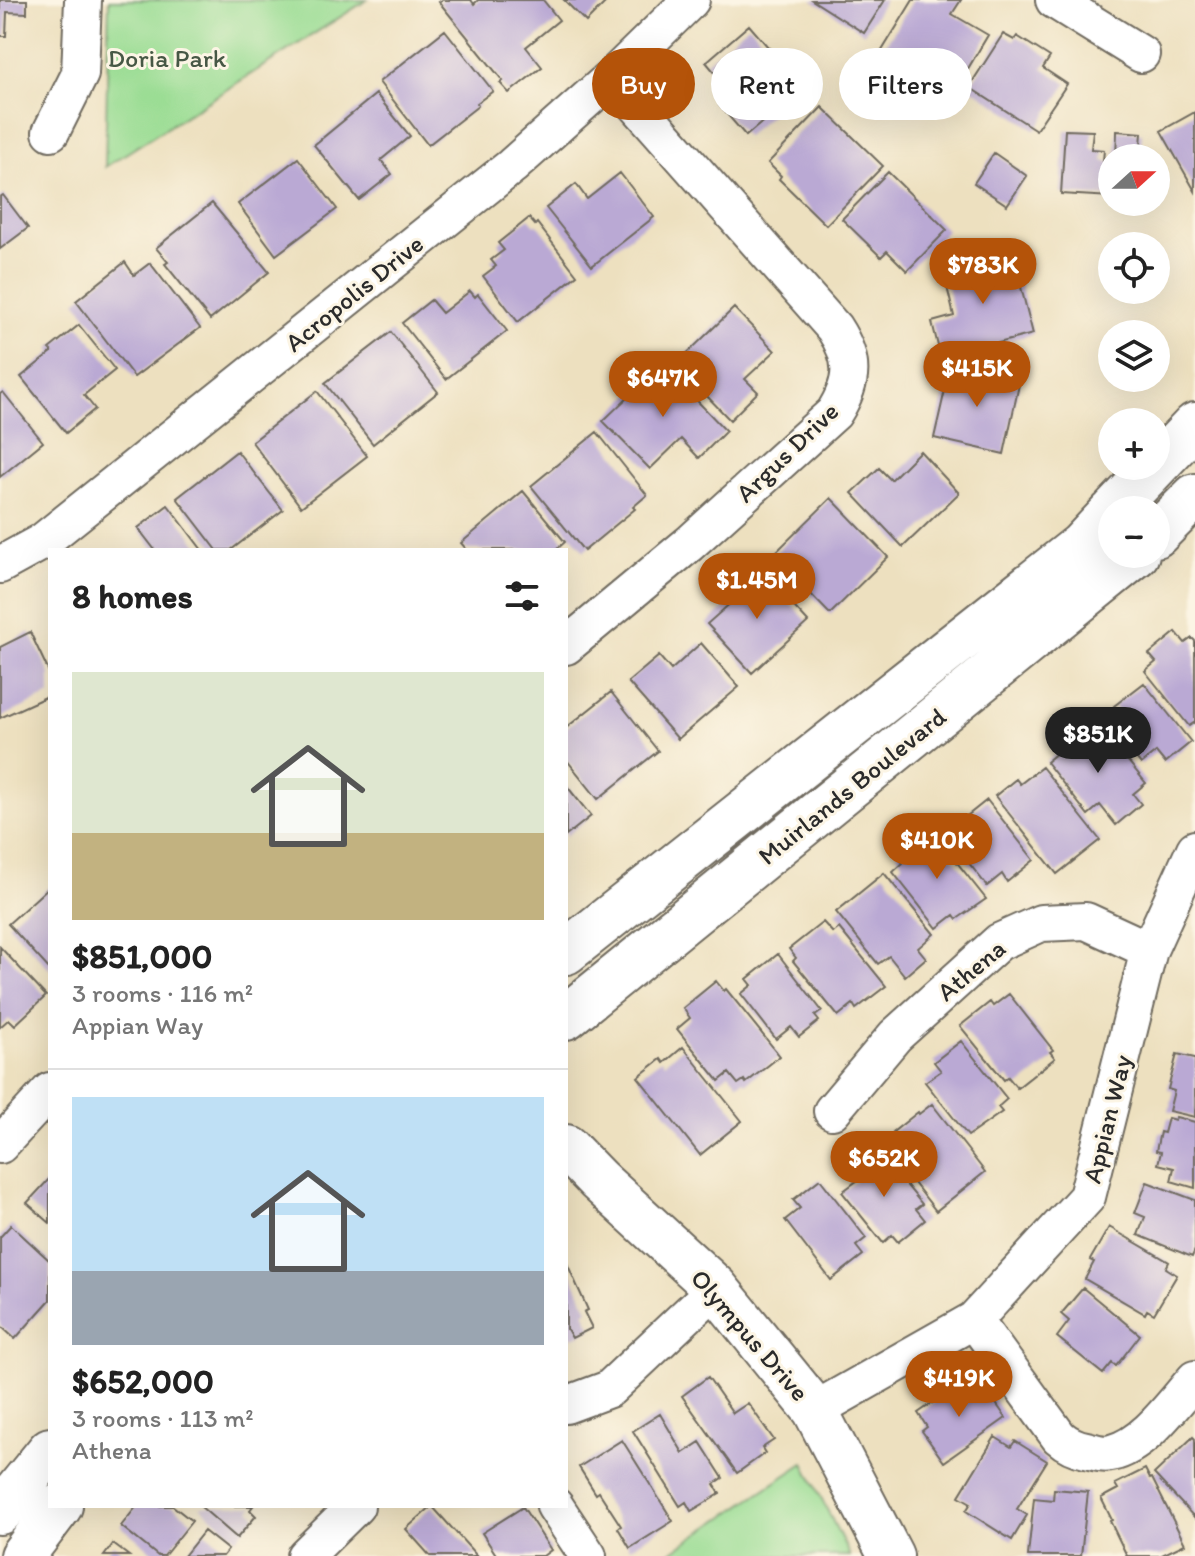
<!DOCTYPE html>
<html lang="en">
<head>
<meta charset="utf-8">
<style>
  :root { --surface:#fff; --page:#f2f2f2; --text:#222; --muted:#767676; --line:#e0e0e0; --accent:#b45309 }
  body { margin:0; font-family:Itim,sans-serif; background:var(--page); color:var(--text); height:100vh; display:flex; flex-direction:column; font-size:30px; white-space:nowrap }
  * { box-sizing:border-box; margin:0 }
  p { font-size:26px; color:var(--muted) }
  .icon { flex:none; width:44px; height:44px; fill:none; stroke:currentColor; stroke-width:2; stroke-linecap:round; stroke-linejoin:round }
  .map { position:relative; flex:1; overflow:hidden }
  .drawer { position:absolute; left:48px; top:548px; width:520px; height:960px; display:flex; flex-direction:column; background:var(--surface); border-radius:0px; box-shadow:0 8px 32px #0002 }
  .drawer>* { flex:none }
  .banner { position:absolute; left:592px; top:48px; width:482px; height:72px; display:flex; gap:16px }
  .needle { width:52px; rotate:69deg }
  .controls { position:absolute; left:1098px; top:144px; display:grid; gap:16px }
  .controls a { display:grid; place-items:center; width:72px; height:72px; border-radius:50%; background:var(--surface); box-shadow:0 8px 32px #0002; font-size:40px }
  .price { position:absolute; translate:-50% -68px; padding:0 18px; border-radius:28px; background:var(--accent); color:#fff; font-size:26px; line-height:52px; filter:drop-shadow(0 2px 4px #0008) }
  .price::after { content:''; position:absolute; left:50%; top:48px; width:24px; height:18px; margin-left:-12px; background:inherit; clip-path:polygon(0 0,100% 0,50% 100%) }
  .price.on { background:#222; color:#fff }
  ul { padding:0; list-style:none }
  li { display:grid; align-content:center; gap:16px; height:424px; padding:0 24px }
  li+li { border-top:2px solid var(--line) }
  li span { display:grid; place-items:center; height:248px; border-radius:0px; color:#555 }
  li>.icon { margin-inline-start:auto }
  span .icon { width:144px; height:144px; fill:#fffc; stroke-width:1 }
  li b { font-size:34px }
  h2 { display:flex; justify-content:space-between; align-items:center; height:96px; padding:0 24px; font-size:34px }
  .tag { padding:0 28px; border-radius:36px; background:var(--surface); box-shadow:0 8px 32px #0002; font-size:28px; line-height:72px }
  .tag.on { background:var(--accent); color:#fff }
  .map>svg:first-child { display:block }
  .green { fill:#9bdd94; stroke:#638460; stroke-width:2 }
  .building { fill:#baa9d4 }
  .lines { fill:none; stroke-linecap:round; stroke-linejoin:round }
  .street-casing { stroke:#6f6a5f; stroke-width:40 }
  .secondary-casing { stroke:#6f6a5f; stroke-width:48 }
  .street { stroke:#fff; stroke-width:36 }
  .secondary { stroke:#fff; stroke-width:44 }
  .labels { text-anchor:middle; stroke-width:6; stroke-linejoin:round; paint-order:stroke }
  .park-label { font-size:26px; fill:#475845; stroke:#fcf5e5 }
  .street-label { font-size:26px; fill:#2b2b2b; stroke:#fcf5e5 }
</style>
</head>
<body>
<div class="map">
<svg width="1195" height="1556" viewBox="0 0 1195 1556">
  <rect width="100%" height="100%" fill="#fcf5e5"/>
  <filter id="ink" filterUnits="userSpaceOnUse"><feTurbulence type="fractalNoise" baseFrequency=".0125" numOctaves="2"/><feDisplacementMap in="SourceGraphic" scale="16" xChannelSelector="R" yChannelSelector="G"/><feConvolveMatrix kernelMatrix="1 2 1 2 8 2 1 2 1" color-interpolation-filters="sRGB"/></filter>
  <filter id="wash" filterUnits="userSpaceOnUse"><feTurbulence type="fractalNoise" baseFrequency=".006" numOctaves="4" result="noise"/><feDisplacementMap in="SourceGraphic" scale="32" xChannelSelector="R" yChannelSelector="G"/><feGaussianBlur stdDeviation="1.8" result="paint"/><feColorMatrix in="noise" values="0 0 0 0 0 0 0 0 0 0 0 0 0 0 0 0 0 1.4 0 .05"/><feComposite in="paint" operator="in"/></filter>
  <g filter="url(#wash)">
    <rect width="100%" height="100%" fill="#ede0bf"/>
    <path class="green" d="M 109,0 L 367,0 L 105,167 Z
      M 804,1463 L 850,1556 L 665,1556 Z"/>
    <g id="blocks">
      <path class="building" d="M 0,0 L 27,0 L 27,13 L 7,12 L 6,36 L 0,36 Z
        M 442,0 L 471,0 L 474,4 L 478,0 L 543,0 L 559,20 L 526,47 L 542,67 L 509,93 L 500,83 L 503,81 L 439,2 Z
        M 564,0 L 608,0 L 586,22 Z
        M 812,0 L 885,0 L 864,33 Z
        M 913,0 L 961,0 L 952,14 L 988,35 L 954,92 L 916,69 L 905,88 L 872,67 Z
        M 749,25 L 801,85 L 771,111 L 773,113 L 746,136 L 719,105 L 733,94 L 706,62 Z
        M 445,30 L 493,91 L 477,103 L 478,106 L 428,145 L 379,82 Z
        M 1003,34 L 1014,40 L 1017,36 L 1050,57 L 1043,68 L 1067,84 L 1036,130 L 969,87 Z
        M 376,94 L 410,136 L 381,160 L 392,174 L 359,200 L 314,145 Z
        M 822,107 L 883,166 L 826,225 L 779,179 L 781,176 L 768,163 Z
        M 1195,112 L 1195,191 L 1161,131 Z
        M 1065,130 L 1093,131 L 1091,149 L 1104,150 L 1103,161 L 1112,162 L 1112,197 L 1061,194 Z
        M 1117,131 L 1142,133 L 1140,158 L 1116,158 Z
        M 994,153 L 1027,176 L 1007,205 L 974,183 Z
        M 298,158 L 337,209 L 276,255 L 238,204 Z
        M 888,172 L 947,230 L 907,271 L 887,251 L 881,257 L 842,219 Z
        M 620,173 L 654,217 L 592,266 L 546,208 L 576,184 L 587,199 Z
        M 3,195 L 28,228 L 0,249 L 0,197 Z
        M 212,203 L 269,272 L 210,320 L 165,264 L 168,262 L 156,248 Z
        M 529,218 L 535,225 L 537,223 L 577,275 L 518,322 L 483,276 L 496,266 L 491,260 L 504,250 L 498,243 Z
        M 1012,252 L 1033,334 L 941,358 L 932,322 L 954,316 L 943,270 Z
        M 125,262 L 134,275 L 150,263 L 200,328 L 134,377 L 76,301 Z
        M 470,291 L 475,297 L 478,294 L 507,331 L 446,379 L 402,323 L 431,300 L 442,313 Z
        M 734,308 L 775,351 L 745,379 L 758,392 L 730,420 L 676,364 Z
        M 79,325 L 115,370 L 84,395 L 95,409 L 66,433 L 21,377 L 52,352 L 49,349 Z
        M 391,332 L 438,392 L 373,444 L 325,383 Z
        M 662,364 L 726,431 L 699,458 L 681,439 L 650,469 L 603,421 Z
        M 951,364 L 1020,380 L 1004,454 L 934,438 Z
        M 317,391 L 367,456 L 301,507 L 252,442 Z
        M 3,392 L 43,442 L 0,477 L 0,394 Z
        M 597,432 L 647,495 L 633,507 L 635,509 L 584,551 L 531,486 Z
        M 237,451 L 283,510 L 231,550 L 217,550 L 177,498 Z
        M 920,451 L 959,493 L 903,547 L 852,493 L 879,468 L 891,480 Z
        M 523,491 L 565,542 L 556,550 L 467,550 L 461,543 Z
        M 831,498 L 888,557 L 830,614 L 773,555 Z
        M 168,505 L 202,550 L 155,550 L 138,528 Z
        M 756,569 L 762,576 L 764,574 L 808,622 L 752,673 L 707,624 L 733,601 L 728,595 Z
        M 30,632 L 50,674 L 50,695 L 0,718 L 0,647 Z
        M 1176,632 L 1185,643 L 1192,638 L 1195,641 L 1195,722 L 1189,726 L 1145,671 L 1156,662 L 1149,654 Z
        M 701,643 L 739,687 L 678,739 L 628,682 L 659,656 L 671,670 Z
        M 1144,683 L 1191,742 L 1165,763 L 1156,752 L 1141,764 L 1106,721 L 1118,712 L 1114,706 Z
        M 611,692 L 658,751 L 598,799 L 566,759 L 566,728 Z
        M 1101,728 L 1146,783 L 1133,794 L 1141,804 L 1116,825 L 1100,805 L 1088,815 L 1046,762 L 1086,729 L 1092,735 Z
        M 1042,767 L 1100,840 L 1057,874 L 995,796 L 1016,779 L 1020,784 Z
        M 566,785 L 591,816 L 566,836 Z
        M 987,800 L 1034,860 L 1007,882 L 1002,874 L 987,886 L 950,839 L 961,830 L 957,824 Z
        M 925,832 L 934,844 L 939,840 L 986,899 L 957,919 L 954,915 L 937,928 L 893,872 L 903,863 L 897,854 Z
        M 884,873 L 934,934 L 918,948 L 926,958 L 905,976 L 889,956 L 878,964 L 836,912 Z
        M 50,886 L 50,970 L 8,924 Z
        M 823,922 L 833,933 L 839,928 L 886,986 L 856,1009 L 853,1004 L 838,1016 L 793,961 L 796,958 L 789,949 Z
        M 0,947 L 46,996 L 15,1025 L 9,1019 L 0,1027 Z
        M 778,954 L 822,1011 L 815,1016 L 819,1021 L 799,1037 L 791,1027 L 776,1039 L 741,994 L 752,985 L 747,979 Z
        M 716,981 L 724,991 L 726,989 L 780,1056 L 746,1083 L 744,1080 L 738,1084 L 729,1073 L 719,1081 L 677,1029 L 690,1018 L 683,1008 Z
        M 1009,994 L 1053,1050 L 1050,1052 L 1055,1058 L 1017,1088 L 1008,1077 L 1004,1080 L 960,1026 L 990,1002 L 993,1006 Z
        M 961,1041 L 1007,1099 L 998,1107 L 1002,1112 L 968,1136 L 925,1082 L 941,1071 L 934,1062 Z
        M 683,1047 L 742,1121 L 700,1155 L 638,1077 L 661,1059 L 664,1063 Z
        M 1177,1054 L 1195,1058 L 1195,1117 L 1169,1111 L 1174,1091 L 1168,1089 Z
        M 932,1104 L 985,1172 L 936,1211 L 896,1160 L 908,1150 L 893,1132 L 918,1112 L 919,1114 Z
        M 1176,1117 L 1195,1122 L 1195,1188 L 1171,1181 L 1174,1168 L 1158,1164 L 1161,1152 L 1156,1151 L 1160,1132 L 1164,1133 L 1168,1118 L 1175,1120 Z
        M 877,1149 L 922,1204 L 916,1209 L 925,1220 L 898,1242 L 892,1235 L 883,1243 L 842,1192 L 858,1180 L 851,1171 Z
        M 50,1178 L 50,1223 L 27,1203 Z
        M 820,1179 L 866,1238 L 856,1246 L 863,1255 L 831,1280 L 785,1220 L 800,1208 L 793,1200 Z
        M 1147,1182 L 1195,1200 L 1195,1250 L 1192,1257 L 1138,1235 L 1145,1217 L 1135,1213 Z
        M 11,1225 L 50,1261 L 50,1300 L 15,1339 L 0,1325 L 0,1237 Z
        M 1109,1227 L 1169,1262 L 1166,1268 L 1177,1275 L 1154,1314 L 1147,1310 L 1145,1314 L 1085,1279 L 1094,1262 L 1090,1260 Z
        M 566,1261 L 588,1310 L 584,1312 L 592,1328 L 572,1338 L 567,1329 L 566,1329 Z
        M 1083,1288 L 1140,1335 L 1116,1366 L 1112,1363 L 1103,1374 L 1057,1337 L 1069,1321 L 1061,1314 Z
        M 708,1377 L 733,1413 L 748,1403 L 774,1440 L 762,1448 L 765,1453 L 737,1473 L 682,1396 Z
        M 966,1380 L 977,1396 L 986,1389 L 1006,1418 L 944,1462 L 922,1431 L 927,1427 L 918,1413 Z
        M 660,1414 L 683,1453 L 700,1442 L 723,1478 L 714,1484 L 720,1494 L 691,1511 L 686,1502 L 680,1506 L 633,1431 Z
        M 995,1437 L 1011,1447 L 1015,1441 L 1047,1461 L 1017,1509 L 1027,1515 L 1012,1540 L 966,1511 L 971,1503 L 959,1496 Z
        M 1193,1437 L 1195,1439 L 1195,1518 L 1154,1474 Z
        M 622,1440 L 673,1521 L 630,1548 L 618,1528 L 621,1526 L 599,1492 L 596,1494 L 579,1467 Z
        M 1145,1469 L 1150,1479 L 1152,1478 L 1185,1544 L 1160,1556 L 1127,1556 L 1110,1521 L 1112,1520 L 1101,1498 L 1118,1489 L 1115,1484 Z
        M 1054,1489 L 1088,1492 L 1081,1556 L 1028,1556 L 1034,1498 L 1053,1500 Z
        M 137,1506 L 173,1506 L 192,1521 L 164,1556 L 158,1556 L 121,1526 Z
        M 200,1506 L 253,1506 L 250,1510 L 256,1516 L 237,1538 Z
        M 432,1506 L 477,1556 L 430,1556 L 406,1529 Z
        M 523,1507 L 551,1550 L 543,1556 L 497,1556 L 482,1533 Z
        M 204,1531 L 228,1550 L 223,1556 L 184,1556 Z
        M 113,1544 L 129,1556 L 104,1556 Z"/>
    </g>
  </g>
  <g filter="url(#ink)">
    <use href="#blocks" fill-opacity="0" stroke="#6f6a5f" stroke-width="2"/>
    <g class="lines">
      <g class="street-casing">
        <path id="street" d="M 1054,0 L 1141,54
          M 51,132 L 80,74 L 83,0
          M 0,565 L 42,542 L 512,166 L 612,77 L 691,0
          M 566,646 L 689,544 L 834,413 C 854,381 855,360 834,328 L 612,77
          M 832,1111 L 895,1036 L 999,942 L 1041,923 L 1086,921 L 1149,950
          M 0,1145 L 50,1091
          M 974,1320 L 1059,1437 C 1067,1444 1075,1448 1086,1450 C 1094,1452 1104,1455 1111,1453 C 1144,1446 1173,1404 1195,1379
          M 566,1405 L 609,1389 L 716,1288
          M 815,1410 L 974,1320 L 1087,1197 L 1149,950 L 1195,849
          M 555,1506 L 588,1556
          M 305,1556 L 356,1506"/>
      </g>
      <g class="secondary-casing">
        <path id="secondary" d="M 1114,510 L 1195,425
          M 1156,535 L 1195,496
          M 566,952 L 1081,545 L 1112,512
          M 566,1017 L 1137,554
          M 566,1147 L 598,1180 L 716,1288 L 815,1410 L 891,1556
          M 0,1512 L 50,1450
          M 22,1556 L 60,1506"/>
      </g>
      <use href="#street" class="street"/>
      <use href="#secondary" class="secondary"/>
    </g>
  </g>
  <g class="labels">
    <g class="park-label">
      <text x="167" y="67">Doria Park</text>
    </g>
    <g class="street-label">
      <text transform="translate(354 293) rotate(-39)" y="9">Acropolis Drive</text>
      <text transform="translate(787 452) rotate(-44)" y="9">Argus Drive</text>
      <text transform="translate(852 786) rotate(-39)" y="9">Muirlands Boulevard</text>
      <text transform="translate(971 970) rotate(-40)" y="9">Athena</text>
      <text transform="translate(1107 1119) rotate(-76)" y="9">Appian Way</text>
      <text transform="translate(750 1335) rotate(49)" y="9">Olympus Drive</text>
    </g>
  </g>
</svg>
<div class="controls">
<a><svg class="needle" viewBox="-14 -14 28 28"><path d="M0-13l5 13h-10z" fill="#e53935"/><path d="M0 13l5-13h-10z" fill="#767676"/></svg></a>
<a><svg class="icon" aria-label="locate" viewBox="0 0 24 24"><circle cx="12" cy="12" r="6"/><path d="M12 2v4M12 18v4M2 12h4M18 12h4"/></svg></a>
<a><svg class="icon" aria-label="layers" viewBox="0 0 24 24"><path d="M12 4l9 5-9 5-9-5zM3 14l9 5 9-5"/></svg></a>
<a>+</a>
<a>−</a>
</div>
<b class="price" style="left:983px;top:306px">$783K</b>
<b class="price" style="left:977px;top:409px">$415K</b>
<b class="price" style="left:663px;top:419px">$647K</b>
<b class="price" style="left:757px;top:621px">$1.45M</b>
<b class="price on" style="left:1098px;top:775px">$851K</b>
<b class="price" style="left:937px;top:881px">$410K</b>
<b class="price" style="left:884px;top:1199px">$652K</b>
<b class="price" style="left:959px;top:1419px">$419K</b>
<div class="banner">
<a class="tag on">Buy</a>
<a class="tag">Rent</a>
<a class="tag">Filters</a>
</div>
<section class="drawer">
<h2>8 homes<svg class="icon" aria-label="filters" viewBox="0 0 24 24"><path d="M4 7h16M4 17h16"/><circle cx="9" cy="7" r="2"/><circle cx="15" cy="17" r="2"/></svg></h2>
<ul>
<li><span style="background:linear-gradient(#dfe7d0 65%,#c2b280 0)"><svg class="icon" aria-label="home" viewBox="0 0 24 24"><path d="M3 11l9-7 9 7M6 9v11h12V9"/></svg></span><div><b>$851,000</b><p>3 rooms · 116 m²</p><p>Appian Way</p></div></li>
<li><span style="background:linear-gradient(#bfe0f5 70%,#9aa5b1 0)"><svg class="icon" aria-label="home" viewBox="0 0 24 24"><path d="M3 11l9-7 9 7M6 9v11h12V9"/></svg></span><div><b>$652,000</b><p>3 rooms · 113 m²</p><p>Athena</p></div></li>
</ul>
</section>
</div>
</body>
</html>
